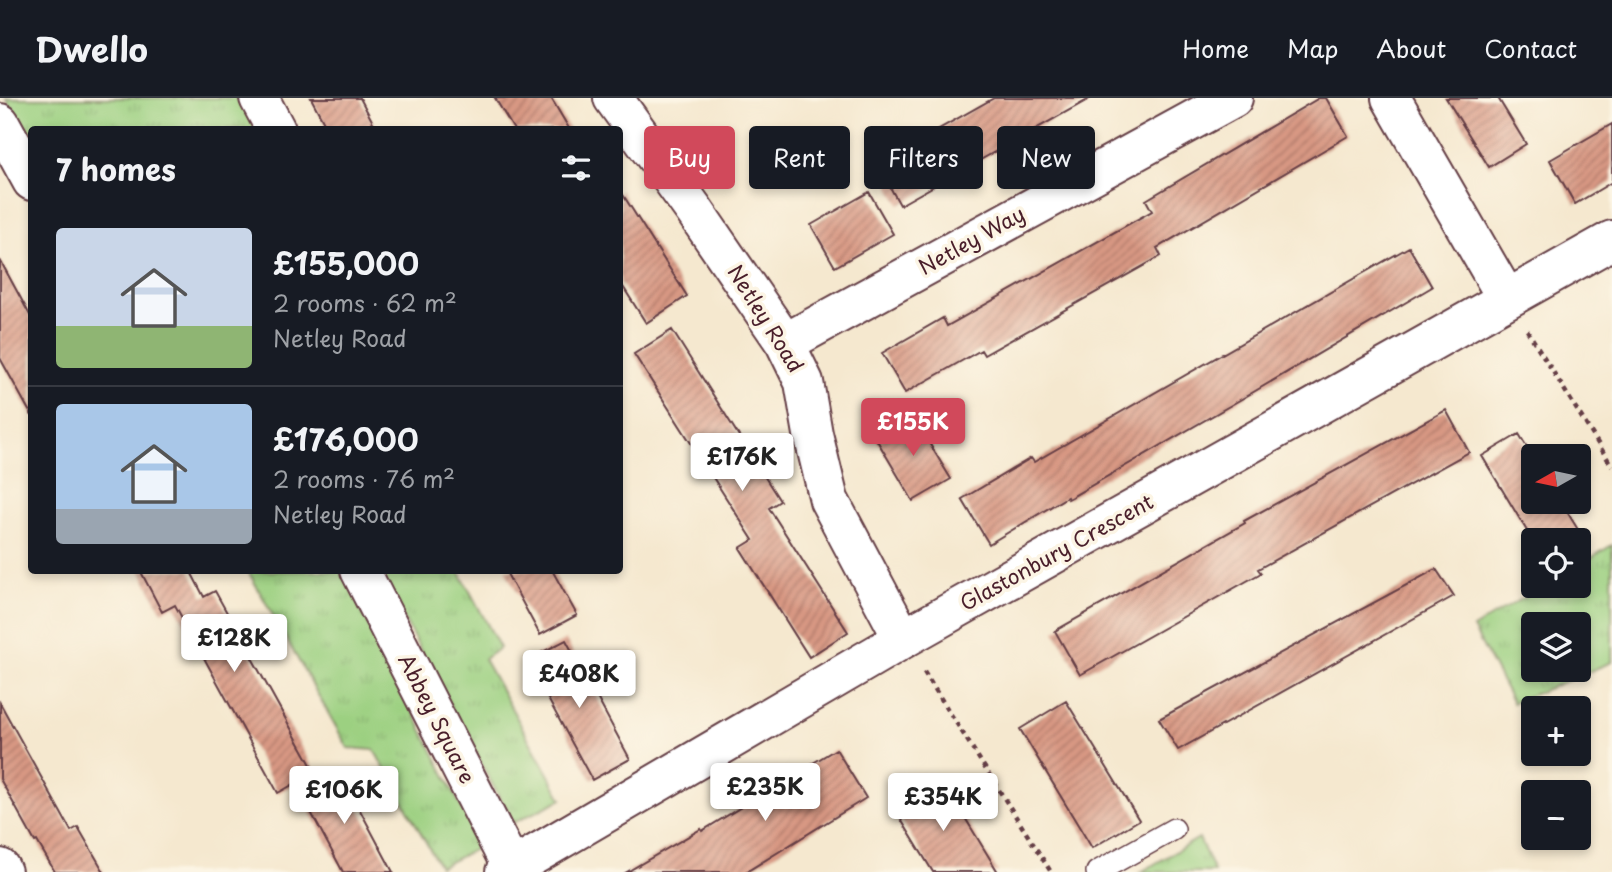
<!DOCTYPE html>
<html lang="en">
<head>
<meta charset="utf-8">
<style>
  :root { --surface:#171b24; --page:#20242c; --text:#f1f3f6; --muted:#9ea1a6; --line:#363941; --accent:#d1495b }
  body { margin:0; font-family:"Playpen Sans",sans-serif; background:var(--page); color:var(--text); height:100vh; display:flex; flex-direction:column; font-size:26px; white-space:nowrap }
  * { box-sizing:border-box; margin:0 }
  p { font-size:23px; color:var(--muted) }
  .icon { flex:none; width:38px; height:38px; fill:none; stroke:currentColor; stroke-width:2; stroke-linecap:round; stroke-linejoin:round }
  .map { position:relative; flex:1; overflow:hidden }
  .drawer { position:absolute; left:28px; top:28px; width:595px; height:448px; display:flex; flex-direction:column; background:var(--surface); border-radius:7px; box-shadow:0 4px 10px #0003 }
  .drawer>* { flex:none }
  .hud { position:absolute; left:644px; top:28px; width:665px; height:63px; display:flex; gap:14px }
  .needle { width:46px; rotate:261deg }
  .buttons { position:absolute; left:1521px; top:346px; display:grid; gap:14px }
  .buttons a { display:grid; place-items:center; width:70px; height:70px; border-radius:7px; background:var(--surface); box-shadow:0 4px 10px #0003; font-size:35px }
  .price { position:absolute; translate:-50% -60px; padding:0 16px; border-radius:7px; background:#fff; color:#222; font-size:23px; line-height:46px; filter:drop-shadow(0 2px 4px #0008) }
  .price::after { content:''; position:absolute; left:50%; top:42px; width:21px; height:16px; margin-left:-10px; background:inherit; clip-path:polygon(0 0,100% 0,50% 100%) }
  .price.selected { background:var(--accent); color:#fff }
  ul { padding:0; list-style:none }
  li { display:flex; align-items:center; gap:21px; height:175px; padding:0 28px }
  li+li { border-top:2px solid var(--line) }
  li span { display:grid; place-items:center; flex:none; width:196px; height:140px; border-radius:7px; color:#555 }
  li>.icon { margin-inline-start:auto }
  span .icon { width:84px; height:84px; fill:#fffc; stroke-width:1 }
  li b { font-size:30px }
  h2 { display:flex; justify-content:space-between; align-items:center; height:84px; padding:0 28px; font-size:30px }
  .chip { padding:0 24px; border-radius:7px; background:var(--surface); box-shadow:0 4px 10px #0003; font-size:24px; line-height:63px }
  .chip.selected { background:var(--accent); color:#fff }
  header { display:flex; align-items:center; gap:42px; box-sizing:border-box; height:98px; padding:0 35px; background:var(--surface); border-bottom:2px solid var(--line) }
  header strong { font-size:33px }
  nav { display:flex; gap:38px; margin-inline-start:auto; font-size:24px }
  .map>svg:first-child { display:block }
  .grass { fill:url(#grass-tufts); stroke:#737856; stroke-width:2; fill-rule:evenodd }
  .building { fill:url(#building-hatch) }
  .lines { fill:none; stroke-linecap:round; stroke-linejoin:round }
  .service-casing { stroke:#643d44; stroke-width:24 }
  .minor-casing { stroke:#643d44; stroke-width:42 }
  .path { stroke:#643d44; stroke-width:4.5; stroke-dasharray:5 5; stroke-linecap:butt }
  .service { stroke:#fff; stroke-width:21 }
  .minor { stroke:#fff; stroke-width:38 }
  .labels { text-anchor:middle; stroke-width:7; stroke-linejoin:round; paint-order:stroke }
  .street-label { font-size:21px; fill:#4a1f2b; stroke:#fcf5e5 }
</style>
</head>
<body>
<header>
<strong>Dwello</strong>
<nav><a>Home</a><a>Map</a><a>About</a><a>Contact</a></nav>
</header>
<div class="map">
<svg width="1612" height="774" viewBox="0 0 1612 774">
  <defs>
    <pattern id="grass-tufts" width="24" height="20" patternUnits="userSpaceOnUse" patternTransform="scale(1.75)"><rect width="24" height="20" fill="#9cd081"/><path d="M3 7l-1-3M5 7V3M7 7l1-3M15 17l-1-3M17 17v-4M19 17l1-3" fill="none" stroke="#88b270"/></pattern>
    <pattern id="building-hatch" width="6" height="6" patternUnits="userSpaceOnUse" patternTransform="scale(1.75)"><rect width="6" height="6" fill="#d89883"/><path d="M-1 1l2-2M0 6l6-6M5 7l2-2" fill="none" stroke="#b17b6b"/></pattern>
  </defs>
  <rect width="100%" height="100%" fill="#fcf5e5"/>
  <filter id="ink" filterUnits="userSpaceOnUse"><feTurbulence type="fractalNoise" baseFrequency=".0143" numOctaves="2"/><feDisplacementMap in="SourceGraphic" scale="14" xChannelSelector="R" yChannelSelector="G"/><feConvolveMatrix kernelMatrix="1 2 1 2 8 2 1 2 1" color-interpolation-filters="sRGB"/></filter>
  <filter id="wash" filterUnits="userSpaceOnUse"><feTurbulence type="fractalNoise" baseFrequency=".00686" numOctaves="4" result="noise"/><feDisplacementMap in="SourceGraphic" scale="28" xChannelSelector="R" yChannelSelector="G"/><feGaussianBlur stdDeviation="1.57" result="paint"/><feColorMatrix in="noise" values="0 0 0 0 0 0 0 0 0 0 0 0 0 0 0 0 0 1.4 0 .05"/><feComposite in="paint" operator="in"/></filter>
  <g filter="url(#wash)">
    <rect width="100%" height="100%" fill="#f5e8cf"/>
    <path class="grass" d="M 6,0 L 248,0 L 264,31 L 32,32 L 31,48 Z
      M 1612,447 L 1612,564 L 1513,605 L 1473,530 L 1543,488 L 1578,488 L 1579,467 ZM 1533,527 L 1578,527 L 1578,572 L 1533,572 Z
      M 248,473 L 342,473 L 481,748 L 440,769 L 374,652 L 348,650 Z
      M 378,473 L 459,473 L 500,550 L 484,561 L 562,701 L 513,725 Z
      M 1199,740 L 1214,774 L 1141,774 Z"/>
    <g id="blocks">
      <path class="building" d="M 311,0 L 360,0 L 377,32 L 328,32 Z
        M 495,0 L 551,0 L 570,32 L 514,32 Z
        M 994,0 L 1091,0 L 900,107 L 877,66 Z
        M 1319,0 L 1326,0 L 1348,38 L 1157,150 L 1161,158 L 984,257 L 981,252 L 905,295 L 882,255 L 943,220 L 947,228 L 1152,113 L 1146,102 Z
        M 1446,0 L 1498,0 L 1526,46 L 1489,69 Z
        M 1612,26 L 1612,84 L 1575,106 L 1550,62 Z
        M 620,92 L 687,198 L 646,225 L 620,184 Z
        M 869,94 L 893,136 L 835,169 L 811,127 Z
        M 1409,149 L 1432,189 L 1245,299 L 1068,401 L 1067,399 L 989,446 L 962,401 L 1031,360 L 1034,364 Z
        M 0,162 L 32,221 L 32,318 L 0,260 Z
        M 672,232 L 780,403 L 769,410 L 848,534 L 809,559 L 740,450 L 753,442 L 634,256 Z
        M 1446,312 L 1469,354 L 1258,471 L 1261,475 L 1080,577 L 1055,533 L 1245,425 L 1244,423 Z
        M 912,317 L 951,381 L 913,403 L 875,339 Z
        M 1519,336 L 1533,359 L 1533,404 L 1561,404 L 1585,443 L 1533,443 L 1482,358 Z
        M 1436,471 L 1454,498 L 1178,652 L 1159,621 Z
        M 140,472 L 190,472 L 204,499 L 215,493 L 315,674 L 278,695 L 175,507 L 162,514 Z
        M 505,472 L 552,472 L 577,517 L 540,537 Z
        M 566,542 L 630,661 L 592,682 L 527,562 Z
        M 1066,603 L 1139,722 L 1092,750 L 1020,631 Z
        M 0,605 L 71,733 L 78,729 L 104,774 L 55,774 L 37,743 L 35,744 L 0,681 Z
        M 836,651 L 866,700 L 746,774 L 627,774 L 701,731 L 702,733 Z
        M 338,671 L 393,774 L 343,774 L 299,692 Z
        M 942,682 L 998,774 L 933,774 L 894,710 Z"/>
    </g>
  </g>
  <g filter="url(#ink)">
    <use href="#blocks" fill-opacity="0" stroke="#643d44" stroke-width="2"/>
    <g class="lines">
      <g class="service-casing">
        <path id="service" d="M 1097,774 L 1174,731"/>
      </g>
      <g class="minor-casing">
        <path id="minor" d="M 259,0 L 276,32
          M 613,0 L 694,112 L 785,245 L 804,284 L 813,336 L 829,402 L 903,541
          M 1391,0 L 1507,201
          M 0,25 L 32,83
          M 785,245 L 1233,0
          M 360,472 L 512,770
          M 0,770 L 2,774
          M 505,774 L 903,541 L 1612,142"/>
      </g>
      <path class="path" d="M 1527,232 L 1612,368
        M 924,574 L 1051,774"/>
      <use href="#service" class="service"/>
      <use href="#minor" class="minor"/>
    </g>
  </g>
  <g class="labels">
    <g class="street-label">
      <text transform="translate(972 143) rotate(-29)" y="7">Netley Way</text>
      <text transform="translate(765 221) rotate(58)" y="7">Netley Road</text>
      <text transform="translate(1057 455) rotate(-29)" y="7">Glastonbury Crescent</text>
      <text transform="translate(436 621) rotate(63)" y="7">Abbey Square</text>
    </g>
  </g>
</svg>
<div class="buttons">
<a><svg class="needle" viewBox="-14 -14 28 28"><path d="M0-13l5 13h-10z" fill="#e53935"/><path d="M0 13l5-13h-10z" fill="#9ea1a6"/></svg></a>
<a><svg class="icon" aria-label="locate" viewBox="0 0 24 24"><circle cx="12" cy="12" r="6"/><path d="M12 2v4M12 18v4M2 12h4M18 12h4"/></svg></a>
<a><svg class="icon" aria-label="layers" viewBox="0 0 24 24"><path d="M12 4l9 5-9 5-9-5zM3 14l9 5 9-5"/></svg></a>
<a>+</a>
<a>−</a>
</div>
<b class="price selected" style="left:913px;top:360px">£155K</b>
<b class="price" style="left:742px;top:395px">£176K</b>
<b class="price" style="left:234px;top:576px">£128K</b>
<b class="price" style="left:579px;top:612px">£408K</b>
<b class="price" style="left:765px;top:725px">£235K</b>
<b class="price" style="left:344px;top:728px">£106K</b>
<b class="price" style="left:943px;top:735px">£354K</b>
<div class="hud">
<a class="chip selected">Buy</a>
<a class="chip">Rent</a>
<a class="chip">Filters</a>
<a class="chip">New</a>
</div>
<section class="drawer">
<h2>7 homes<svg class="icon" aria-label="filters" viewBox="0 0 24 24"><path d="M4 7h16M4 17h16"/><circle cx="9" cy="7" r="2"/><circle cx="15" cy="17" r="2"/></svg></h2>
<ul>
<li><span style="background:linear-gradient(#c9d6e8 70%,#8fb573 0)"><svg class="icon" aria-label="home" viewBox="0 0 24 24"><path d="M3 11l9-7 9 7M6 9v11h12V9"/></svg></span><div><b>£155,000</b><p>2 rooms · 62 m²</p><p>Netley Road</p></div></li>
<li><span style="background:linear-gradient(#a9c7e8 75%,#9aa5b1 0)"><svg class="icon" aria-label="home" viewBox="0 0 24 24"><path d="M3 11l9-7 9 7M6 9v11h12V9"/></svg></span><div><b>£176,000</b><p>2 rooms · 76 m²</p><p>Netley Road</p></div></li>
</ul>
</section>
</div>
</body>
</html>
